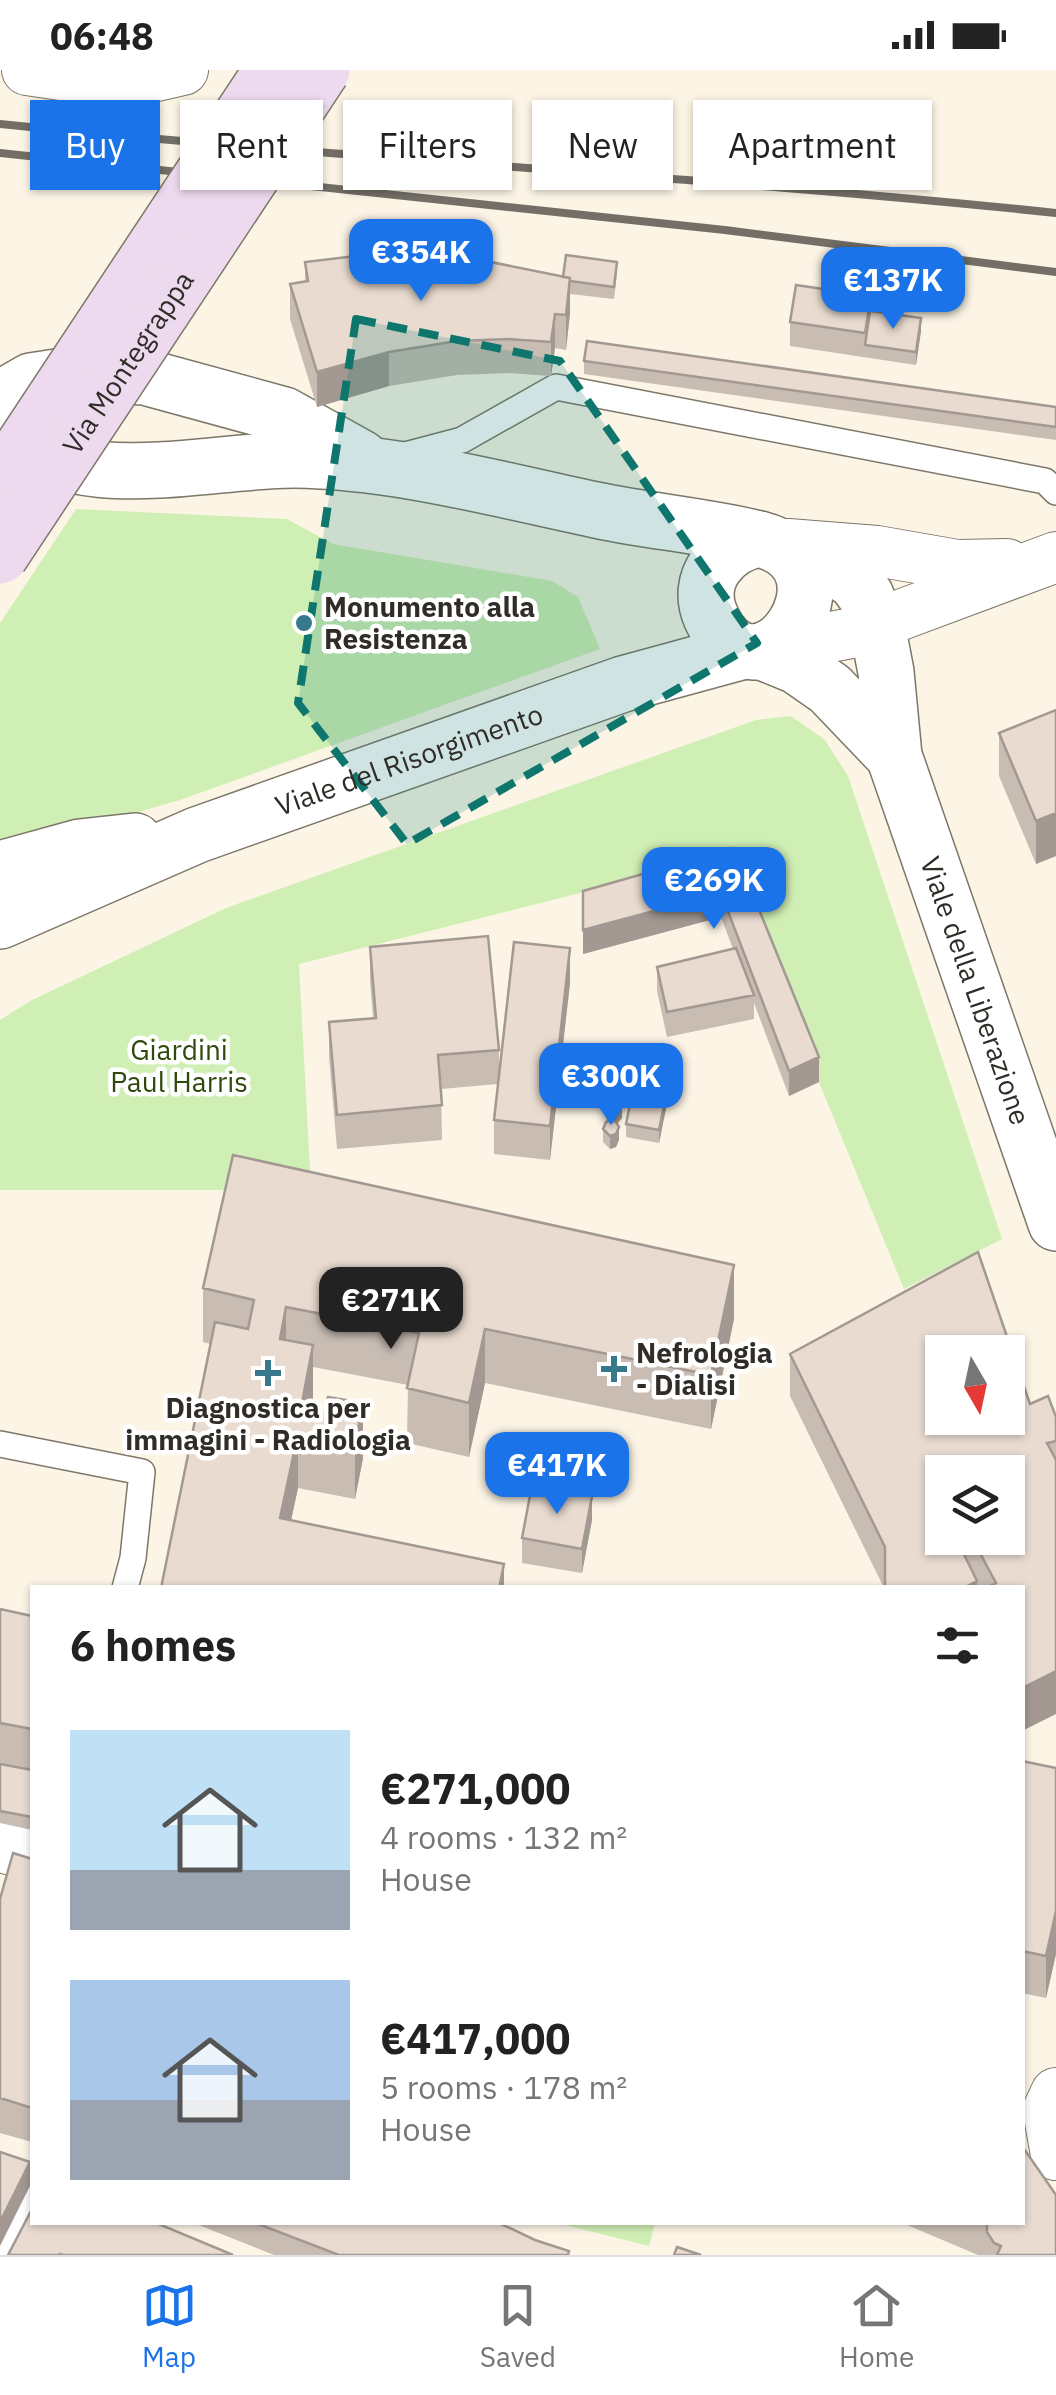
<!DOCTYPE html>
<html lang="en">
<head>
<meta charset="utf-8">
<style>
  :root { --surface:#fff; --page:#f6f6f6; --text:#222; --muted:#767676; --line:#e0e0e0; --accent:#1a73e8 }
  body { margin:0; font-family:"IBM Plex Sans",sans-serif; background:var(--page); color:var(--text); height:100vh; display:flex; flex-direction:column; font-size:38px; white-space:nowrap }
  * { box-sizing:border-box; margin:0 }
  p { font-size:32px; color:var(--muted) }
  .icon { flex:none; width:55px; height:55px; fill:none; stroke:currentColor; stroke-width:2; stroke-linecap:round; stroke-linejoin:round }
  .map { position:relative; flex:1; overflow:hidden }
  .panel { position:absolute; left:30px; top:1515px; width:995px; height:640px; display:flex; flex-direction:column; background:var(--surface); border-radius:0px; box-shadow:0 2px 8px #0004 }
  .panel>* { flex:none }
  .banner { position:absolute; left:30px; top:30px; width:998px; height:90px; display:flex; gap:20px }
  .needle { width:65px; rotate:171deg }
  .tools { position:absolute; left:925px; top:1265px; display:grid; gap:20px }
  .tools a { display:grid; place-items:center; width:100px; height:100px; border-radius:0px; background:var(--surface); box-shadow:0 2px 8px #0004; font-size:50px }
  .price { position:absolute; translate:-50% -85px; padding:0 22px; border-radius:20px; background:var(--accent); color:#fff; font-size:32px; line-height:65px; filter:drop-shadow(0 2px 5px #0008) }
  .price::after { content:''; position:absolute; left:50%; top:60px; width:30px; height:22px; margin-left:-15px; background:inherit; clip-path:polygon(0 0,100% 0,50% 100%) }
  .price.selected { background:#222; color:#fff }
  ul { padding:0; list-style:none }
  li { display:flex; align-items:center; gap:30px; height:250px; padding:0 40px }
  li span { display:grid; place-items:center; flex:none; width:280px; height:200px; border-radius:0px; color:#555 }
  li>.icon { margin-inline-start:auto }
  span .icon { width:120px; height:120px; fill:#fffc; stroke-width:1 }
  li b { font-size:42px }
  h2 { display:flex; justify-content:space-between; align-items:center; height:120px; padding:0 40px; font-size:42px }
  .chip { padding:0 35px; border-radius:0px; background:var(--surface); box-shadow:0 2px 8px #0004; font-size:35px; line-height:90px }
  .chip.selected { background:var(--accent); color:#fff }
  .status { display:flex; justify-content:space-between; align-items:center; height:70px; padding:0 50px; background:var(--surface); direction:ltr }
  .status svg { height:28px; fill:currentColor }
  .menu { display:flex; justify-content:space-around; align-items:center; height:140px; border-top:2px solid var(--line); background:var(--surface); font-size:28px; color:var(--muted) }
  .menu a { display:grid; justify-items:center; gap:5px }
  .menu .selected { color:var(--accent) }
  .map>svg:first-child { display:block }
  .green { fill:#d0efb5 }
  .lines { fill:none; stroke-linecap:round; stroke-linejoin:round }
  .service-casing { stroke:#7d776a; stroke-width:28 }
  .minor-casing { stroke:#7d776a; stroke-width:52 }
  .tertiary-casing { stroke:#7d776a; stroke-width:58 }
  .service { stroke:#fff; stroke-width:25 }
  .minor { stroke:#fff; stroke-width:50 }
  .tertiary { stroke:#fff; stroke-width:55 }
  .rail { stroke:#736f67; stroke-width:8 }
  .secondary-bridge-casing { stroke:#7d776a; stroke-width:58; stroke-linecap:butt }
  .secondary-bridge { stroke:#eedaee; stroke-width:55 }
  .wall { fill:#c8bcb3; fill-rule:evenodd }
  .shaded-wall { fill:#a39992 }
  .building { fill:#e9dbd0; stroke:#a39992; stroke-width:2.5; fill-rule:evenodd }
  .marked { fill:#0f766e; fill-opacity:0.2; stroke:#0f766e; stroke-width:8; stroke-dasharray:20 12; stroke-linejoin:round }
  .poi-dot { fill:#38788c; stroke:#fff; stroke-width:4 }
  .labels { text-anchor:middle; stroke-width:9; stroke-linejoin:round; paint-order:stroke }
  .street-label { font-size:28px; fill:#302d28; stroke:#fff }
  .poi-label { font-size:28px; font-weight:bold; fill:#302d28; stroke:#fff; text-anchor:start }
  .park-label { font-size:28px; fill:#304a0d; stroke:#fff }
</style>
</head>
<body>
<div class="status"><b>06:48</b><svg viewBox="0 0 49 12"><path d="M0 12V9h3v3zM5 12V6h3v6zM10 12V3h3v9zM15 12V0h3v12zM26 1h20v11H26zM47 4h2v5h-2z"/></svg></div>
<div class="map">
<svg width="1056" height="2185" viewBox="0 0 1056 2185">
  <rect width="100%" height="100%" fill="#fcf5e6"/>
  <path class="green" d="M 76,439 L 287,449 L 333,474 L 552,511 L 578,527 L 600,579 L 180,730 L 0,782 L 0,553 Z
    M 791,646 L 825,670 L 848,706 L 1002,1169 L 904,1219 L 726,786 L 299,894 L 311,1120 L 0,1120 L 0,950 L 30,931 L 226,838 L 756,650 Z
    M 557,2153 L 655,2153 L 649,2176 Z"/>
  <g class="lines">
    <g class="service-casing">
      <path id="service" d="M 405,385 L 462,370 L 556,317 L 1045,411 L 1056,422
        M 0,1374 L 142,1402 L 133,1488 L 125,1518"/>
    </g>
    <g class="minor-casing">
      <path id="minor" d="M 27,0 L 122,14 L 183,0
        M 788,474 L 877,481 L 957,495 L 1007,494
        M 776,577 L 852,563 L 1056,487
        M 0,1777 L 32,1785
        M 1056,2023 L 1048,2040 L 1056,2085
        M 3,2185 L 32,2128"/>
    </g>
    <g class="tertiary-casing">
      <g id="tertiary">
        <path d="M 0,329 L 31,311 L 77,304 L 145,307 L 284,345 L 361,388"/>
        <path d="M 0,356 C 69,430 203,390 293,390 C 397,391 500,420 601,441 C 654,452 707,456 759,469"/>
        <path d="M 759,469 C 867,495 758,650 711,547 C 694,509 723,476 759,469 Z"/>
        <path id="s1" d="M 793,485 L 836,499 L 855,511 L 866,526 L 877,555 L 886,602 L 894,686 L 1056,1153"/>
        <path d="M 760,581 L 797,596 L 830,619 L 894,686"/>
        <path d="M 0,799 L 80,777 L 135,771"/>
        <path id="s2" d="M 0,851 L 197,765 L 623,614 L 744,581"/>
      </g>
    </g>
    <use href="#service" class="service"/>
    <use href="#minor" class="minor"/>
    <use href="#tertiary" class="tertiary"/>
    <path class="rail" d="M 0,54 C 352,90 705,106 1056,143
      M 0,83 L 725,160 L 1056,202"/>
    <g class="secondary-bridge-casing">
      <g id="secondary-bridge">
        <path d="M 0,411 L 272,0"/>
        <path id="s3" d="M 0,486 L 322,0"/>
      </g>
    </g>
    <use href="#secondary-bridge" class="secondary-bridge"/>
  </g>
  <path class="wall" d="M 305,192 L 563,207 L 617,204 L 614,229 L 570,224 L 570,243 L 566,280 L 555,278 L 551,306 L 508,303 L 457,305 L 389,316 L 317,337 L 290,249 L 290,214 L 305,212 Z
    M 871,241 L 921,261 L 916,295 L 790,276 L 790,252 Z
    M 584,291 L 1056,337 L 1056,370 L 584,304 Z
    M 1056,640 L 1056,786 L 1036,794 L 999,706 L 999,663 Z
    M 734,778 L 819,1012 L 789,1026 L 754,933 L 754,949 L 667,967 L 657,921 L 657,897 L 733,879 L 721,847 L 583,884 Z
    M 370,877 L 499,980 L 499,1005 L 570,913 L 550,1090 L 494,1084 L 494,1050 L 498,1014 L 441,1019 L 442,1070 L 337,1079 L 329,987 L 329,952 L 373,948 L 370,911 Z
    M 669,1024 L 659,1073 L 626,1067 L 626,1054 Z
    M 606,1036 L 622,1048 L 617,1054 L 619,1070 L 616,1077 L 610,1079 L 603,1072 L 603,1059 L 608,1051 L 606,1049 Z
    M 203,1218 L 734,1249 L 711,1359 L 485,1313 L 469,1387 L 407,1373 L 408,1315 L 313,1297 L 313,1329 L 310,1346 L 324,1348 L 328,1327 L 363,1388 L 355,1429 L 298,1418 L 291,1450 L 504,1518 L 161,1518 L 210,1274 L 203,1272 Z
    M 790,1284 L 1030,1334 L 1056,1347 L 1056,1644 L 1022,1518 L 884,1518 L 790,1326 ZM 942,1402 L 1008,1468 L 942,1468 Z
    M 592,1450 L 582,1503 L 522,1493 L 522,1468 Z
    M 0,1539 L 32,1546 L 32,1760 L 0,1753 Z
    M 1022,1691 L 1056,1698 L 1056,1884 L 1046,1928 L 1022,1923 Z
    M 32,1789 L 32,2072 L 0,2063 L 0,1829 Z
    M 191,2152 L 497,2152 L 569,2185 L 274,2185 Z
    M 900,2152 L 1022,2152 L 1056,2185 L 978,2185 Z"/>
  <path class="shaded-wall" d="M 570,208 L 570,243 L 566,280 L 566,245 Z
    M 555,244 L 555,278 L 551,306 L 551,272 Z
    M 921,248 L 921,261 L 916,295 L 916,282 Z
    M 389,282 L 389,316 L 317,337 L 317,302 Z
    M 1056,743 L 1056,786 L 1036,794 L 1036,751 Z
    M 721,823 L 721,847 L 583,884 L 583,860 Z
    M 570,878 L 570,913 L 550,1090 L 550,1056 Z
    M 819,987 L 819,1012 L 789,1026 L 789,1001 Z
    M 669,1011 L 669,1024 L 659,1073 L 659,1060 Z
    M 622,1035 L 622,1048 L 615,1056 L 615,1044 Z
    M 619,1057 L 619,1070 L 616,1077 L 610,1079 L 610,1066 Z
    M 734,1195 L 734,1249 L 711,1359 L 711,1305 Z
    M 286,1237 L 286,1292 L 280,1269 Z
    M 485,1259 L 485,1313 L 469,1387 L 469,1333 Z
    M 313,1275 L 313,1329 L 306,1366 L 300,1343 Z
    M 363,1333 L 363,1388 L 355,1429 L 355,1375 Z
    M 298,1364 L 298,1418 L 280,1502 L 280,1448 Z
    M 592,1426 L 592,1450 L 582,1503 L 582,1479 Z
    M 504,1494 L 504,1518 L 499,1518 Z
    M 977,1511 L 977,1518 L 963,1518 Z
    M 1056,1601 L 1056,1644 L 1022,1661 L 1022,1618 Z
    M 1056,1841 L 1056,1884 L 1046,1928 L 1046,1886 Z
    M 30,2092 L 30,2116 L 0,2176 L 0,2152 Z"/>
  <path class="building" d="M 373,184 L 461,186 L 570,208 L 566,245 L 555,244 L 551,272 L 508,269 L 457,271 L 389,282 L 317,302 L 290,214 L 308,211 L 305,192 Z
    M 566,185 L 617,192 L 614,217 L 570,211 L 570,208 L 563,207 Z
    M 796,215 L 871,226 L 865,263 L 790,252 Z
    M 870,241 L 921,248 L 916,282 L 865,275 Z
    M 587,271 L 1056,337 L 1056,357 L 584,291 Z
    M 1056,640 L 1056,743 L 1036,751 L 999,663 Z
    M 734,778 L 819,987 L 789,1001 L 721,823 L 583,860 L 583,821 Z
    M 488,866 L 499,980 L 438,985 L 442,1035 L 337,1045 L 329,952 L 376,948 L 370,877 Z
    M 514,872 L 570,878 L 550,1056 L 494,1050 Z
    M 736,878 L 754,925 L 667,942 L 657,897 Z
    M 636,1005 L 669,1011 L 659,1060 L 626,1054 Z
    M 613,1027 L 619,1029 L 622,1035 L 615,1044 L 606,1036 Z
    M 611,1050 L 616,1052 L 619,1057 L 616,1064 L 610,1066 L 603,1059 L 606,1052 Z
    M 233,1085 L 734,1195 L 711,1305 L 485,1259 L 469,1333 L 407,1318 L 419,1263 L 286,1237 L 280,1269 L 313,1275 L 300,1343 L 324,1348 L 328,1327 L 363,1333 L 355,1375 L 298,1364 L 280,1448 L 504,1494 L 499,1518 L 161,1518 L 215,1252 L 248,1259 L 254,1230 L 203,1218 Z
    M 978,1182 L 1030,1334 L 1048,1326 L 1056,1347 L 1056,1371 L 1047,1373 L 1056,1390 L 1056,1601 L 1022,1618 L 1022,1518 L 986,1518 L 996,1513 L 972,1468 L 1008,1468 L 1008,1402 L 942,1402 L 942,1429 L 939,1432 L 942,1440 L 942,1468 L 956,1468 L 977,1511 L 963,1518 L 885,1518 L 885,1477 L 790,1284 ZM 942,1282 L 1008,1282 L 1008,1348 L 942,1348 Z
    M 532,1415 L 592,1426 L 582,1479 L 522,1468 Z
    M 0,1539 L 32,1546 L 32,1659 L 0,1653 Z
    M 1022,1691 L 1056,1698 L 1056,1841 L 1046,1886 L 1022,1881 Z
    M 0,1694 L 32,1700 L 32,1747 L 0,1741 Z
    M 13,1783 L 32,1789 L 32,2038 L 0,2028 L 0,1829 Z
    M 1022,2076 L 1056,2125 L 1056,2185 L 997,2185 L 1001,2176 L 994,2173 L 987,2162 L 987,2152 L 1022,2152 Z
    M 0,2082 L 30,2092 L 0,2152 Z
    M 32,2139 L 32,2152 L 154,2152 L 233,2185 L 63,2185 L 60,2184 L 59,2185 L 8,2185 Z
    M 253,2152 L 497,2152 L 535,2170 L 569,2181 L 568,2185 L 339,2185 Z
    M 677,2177 L 701,2185 L 674,2185 Z"/>
  <path class="marked" d="M 356,249 L 560,291 L 757,573 L 407,774 L 298,633 Z"/>
  <g class="poi-dot">
    <circle cx="304" cy="553" r="10"/>
    <path d="M609 1284h10v10h10v10h-10v10h-10v-10h-10v-10h10z"/>
    <path d="M263 1288h10v10h10v10h-10v10h-10v-10h-10v-10h10z"/>
  </g>
  <g class="labels">
    <g class="street-label">
      <text dy="10" stroke="none"><textPath href="#s3" startOffset="232">Via Montegrappa</textPath></text>
      <text dy="10" stroke="none"><textPath href="#s2" startOffset="440">Viale del Risorgimento</textPath></text>
      <text dy="10" stroke="none"><textPath href="#s1" startOffset="498">Viale della Liberazione</textPath></text>
    </g>
    <g class="poi-label">
      <text x="324" y="547">Monumento alla<tspan x="324" dy="32">Resistenza</tspan></text>
      <text x="636" y="1293">Nefrologia<tspan x="636" dy="32">- Dialisi</tspan></text>
      <text x="268" y="1348" text-anchor="middle">Diagnostica per<tspan x="268" dy="32">immagini - Radiologia</tspan></text>
    </g>
    <g class="park-label">
      <text x="179" y="990">Giardini<tspan x="179" dy="32">Paul Harris</tspan></text>
    </g>
  </g>
</svg>
<div class="tools">
<a><svg class="needle" viewBox="-14 -14 28 28"><path d="M0-13l5 13h-10z" fill="#e53935"/><path d="M0 13l5-13h-10z" fill="#767676"/></svg></a>
<a><svg class="icon" aria-label="layers" viewBox="0 0 24 24"><path d="M12 4l9 5-9 5-9-5zM3 14l9 5 9-5"/></svg></a>
</div>
<b class="price" style="left:421px;top:234px">€354K</b>
<b class="price" style="left:893px;top:262px">€137K</b>
<b class="price" style="left:714px;top:862px">€269K</b>
<b class="price" style="left:611px;top:1058px">€300K</b>
<b class="price selected" style="left:391px;top:1282px">€271K</b>
<b class="price" style="left:557px;top:1447px">€417K</b>
<div class="banner">
<a class="chip selected">Buy</a>
<a class="chip">Rent</a>
<a class="chip">Filters</a>
<a class="chip">New</a>
<a class="chip">Apartment</a>
</div>
<section class="panel">
<h2>6 homes<svg class="icon" aria-label="filters" viewBox="0 0 24 24"><path d="M4 7h16M4 17h16"/><circle cx="9" cy="7" r="2"/><circle cx="15" cy="17" r="2"/></svg></h2>
<ul>
<li><span style="background:linear-gradient(#bfe0f5 70%,#9aa5b1 0)"><svg class="icon" aria-label="home" viewBox="0 0 24 24"><path d="M3 11l9-7 9 7M6 9v11h12V9"/></svg></span><div><b>€271,000</b><p>4 rooms · 132 m²</p><p>House</p></div></li>
<li><span style="background:linear-gradient(#a9c7e8 60%,#9aa5b1 0)"><svg class="icon" aria-label="home" viewBox="0 0 24 24"><path d="M3 11l9-7 9 7M6 9v11h12V9"/></svg></span><div><b>€417,000</b><p>5 rooms · 178 m²</p><p>House</p></div></li>
</ul>
</section>
</div>
<nav class="menu">
<a class="selected"><svg class="icon" aria-label="map" viewBox="0 0 24 24"><path d="M3 6l6-2 6 2 6-2v14l-6 2-6-2-6 2zM9 4v14M15 6v14"/></svg>Map</a>
<a><svg class="icon" aria-label="saved" viewBox="0 0 24 24"><path d="M7 4h10v16l-5-4-5 4z"/></svg>Saved</a>
<a><svg class="icon" aria-label="home" viewBox="0 0 24 24"><path d="M3 11l9-7 9 7M6 9v11h12V9"/></svg>Home</a>
</nav>
</body>
</html>
